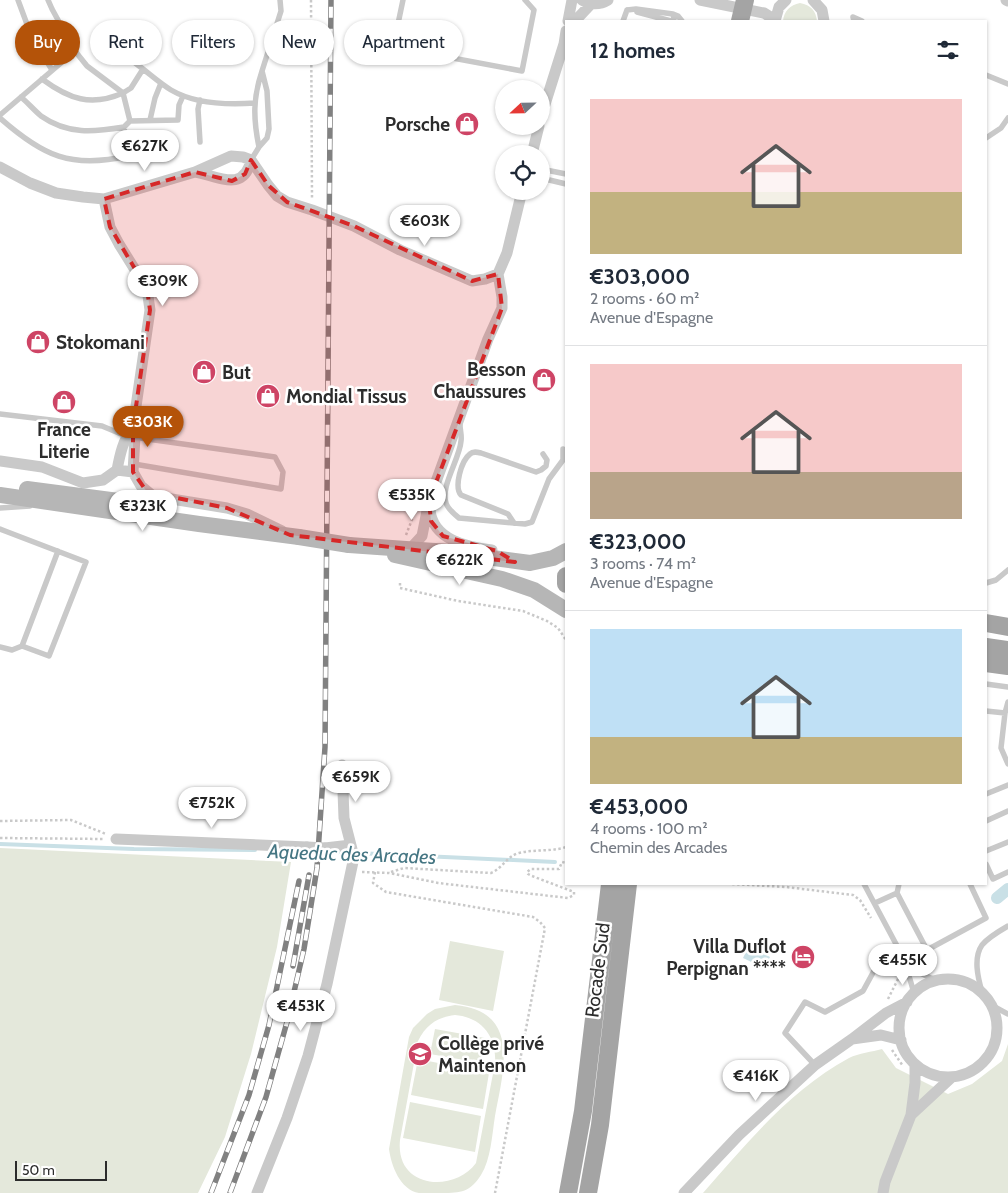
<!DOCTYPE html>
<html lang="en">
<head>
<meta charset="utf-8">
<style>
  :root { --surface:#fff; --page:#f6f6f7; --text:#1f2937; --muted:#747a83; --line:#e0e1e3; --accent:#b45309 }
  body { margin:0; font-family:Cabin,sans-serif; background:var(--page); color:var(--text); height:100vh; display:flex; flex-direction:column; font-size:19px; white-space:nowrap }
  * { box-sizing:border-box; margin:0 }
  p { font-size:16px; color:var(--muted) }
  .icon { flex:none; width:28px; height:28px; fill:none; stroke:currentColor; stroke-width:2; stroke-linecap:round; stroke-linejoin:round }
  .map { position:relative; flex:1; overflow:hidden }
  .sheet { position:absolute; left:565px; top:20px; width:422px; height:865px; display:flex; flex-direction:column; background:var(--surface); border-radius:0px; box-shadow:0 1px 4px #0004 }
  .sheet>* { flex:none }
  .banner { position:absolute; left:15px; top:20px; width:475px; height:45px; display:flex; gap:10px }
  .needle { width:32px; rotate:248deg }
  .tools { position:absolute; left:495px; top:80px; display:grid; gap:10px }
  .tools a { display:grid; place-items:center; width:55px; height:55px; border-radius:50%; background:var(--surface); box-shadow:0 1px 4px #0004; font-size:25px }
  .scale { position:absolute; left:15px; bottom:12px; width:92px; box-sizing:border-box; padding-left:5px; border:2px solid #2c2c2c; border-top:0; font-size:14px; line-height:18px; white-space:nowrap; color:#2c2c2c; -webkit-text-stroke:4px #fff; paint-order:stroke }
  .price { position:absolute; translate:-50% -42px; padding:0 11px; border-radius:18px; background:#fff; color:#222; font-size:16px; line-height:32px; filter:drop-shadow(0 1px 2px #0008) }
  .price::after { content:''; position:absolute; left:50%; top:30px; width:15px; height:11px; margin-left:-8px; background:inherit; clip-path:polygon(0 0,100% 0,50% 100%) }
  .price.active { background:var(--accent); color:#fff }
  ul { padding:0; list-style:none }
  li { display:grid; align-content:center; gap:10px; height:265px; padding:0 25px }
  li+li { border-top:1px solid var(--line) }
  li span { display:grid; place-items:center; height:155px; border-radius:0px; color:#555 }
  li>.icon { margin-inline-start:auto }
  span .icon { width:90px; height:90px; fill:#fffc; stroke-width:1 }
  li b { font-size:21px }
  h2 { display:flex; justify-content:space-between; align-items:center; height:60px; padding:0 25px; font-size:21px }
  .pill { padding:0 18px; border-radius:22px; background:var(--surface); box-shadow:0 1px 4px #0004; font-size:18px; line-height:45px }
  .pill.active { background:var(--accent); color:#fff }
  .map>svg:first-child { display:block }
  .green { fill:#e4e8db; fill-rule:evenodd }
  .water { fill:#c9e0e6 }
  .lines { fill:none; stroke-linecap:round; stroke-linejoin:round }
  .stream { stroke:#c9e0e6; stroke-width:4 }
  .canal { stroke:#c9e0e6; stroke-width:12 }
  .path { stroke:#c9c9c9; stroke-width:2.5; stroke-dasharray:2.5 2.5; stroke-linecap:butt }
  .lane { stroke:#c9c9c9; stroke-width:5.5 }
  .street { stroke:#c9c9c9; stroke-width:11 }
  .secondary { stroke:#b6b6b6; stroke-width:16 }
  .primary { stroke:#a4a4a4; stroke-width:18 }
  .rail-casing { stroke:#818181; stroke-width:5.5 }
  .rail { stroke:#fff; stroke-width:4; stroke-dasharray:11; stroke-linecap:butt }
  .street-bridge { stroke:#c9c9c9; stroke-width:11 }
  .secondary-bridge { stroke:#b6b6b6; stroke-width:16 }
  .primary-bridge { stroke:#a4a4a4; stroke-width:18 }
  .marked { fill:#d62828; fill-opacity:0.2; stroke:#d62828; stroke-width:4; stroke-dasharray:10 6; stroke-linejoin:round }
  .labels { text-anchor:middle; stroke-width:5; stroke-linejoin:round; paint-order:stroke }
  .poi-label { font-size:19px; font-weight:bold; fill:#2c2c2c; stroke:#fff; text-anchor:start }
  .street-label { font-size:19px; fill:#2c2c2c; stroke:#fff }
  .water-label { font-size:20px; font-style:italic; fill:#457683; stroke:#fff }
</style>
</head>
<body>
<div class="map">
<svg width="1008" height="1193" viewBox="0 0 1008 1193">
  <rect width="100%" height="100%" fill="#fff"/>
  <path class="green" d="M 800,3 C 811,5 816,11 817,21 L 783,21 C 784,11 790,5 800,3 Z
    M 0,848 L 291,862 L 277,947 L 251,1054 L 225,1137 L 198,1193 L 0,1193 Z
    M 450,941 L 504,951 L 493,1011 L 439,1000 Z
    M 455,1005 C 522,1011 503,1072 495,1116 C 492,1135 491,1159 481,1175 C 470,1192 461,1193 442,1193 C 435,1193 427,1193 419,1193 C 400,1190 391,1165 389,1149 L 409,1037 L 413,1028 L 427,1014 L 435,1009 ZM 455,1015 C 481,1017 497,1036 495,1063 L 476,1163 C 454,1193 395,1189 400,1140 L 418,1041 C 426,1025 437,1017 455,1015 Z
    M 435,1029 L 485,1038 L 481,1063 L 430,1054 Z
    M 1008,1044 L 1008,1193 L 703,1193 C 746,1144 790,1090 849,1058 C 859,1053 872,1052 882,1049 L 896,1068 L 948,1094 L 972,1084 L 1002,1061 Z
    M 418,1059 L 489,1073 L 483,1109 L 411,1095 Z
    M 410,1102 L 481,1116 L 475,1152 L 403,1138 Z"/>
  <path class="water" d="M 749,946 L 770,957 L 764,968 L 743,958 Z"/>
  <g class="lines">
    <path class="stream" d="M 0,844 L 134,849 L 255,850
      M 335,852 L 555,862"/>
    <path class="canal" d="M 997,898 L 1008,889"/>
    <path class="path" d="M 311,0 L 312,198
      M 406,535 L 413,517
      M 400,583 L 400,588 L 458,601 L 523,611 L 547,621 L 558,628 L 566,640
      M 0,821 L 71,820 L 106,834
      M 0,838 L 105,839
      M 362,872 L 389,873 L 438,883 L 568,898 L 574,895 L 574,892 L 532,876 L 528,874 L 527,872 L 531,869 L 559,869 L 562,862 L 566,863
      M 375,872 L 373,883 L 386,892 L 533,917 L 540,922 L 545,928 L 495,1193
      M 391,872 L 404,868 L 491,873 C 503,868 507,856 519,853 C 535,849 551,852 566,847
      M 732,884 L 786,887 L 853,895 L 860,900 L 871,918
      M 888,999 L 900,975
      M 892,1050 L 903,1066"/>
    <path class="lane" d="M 18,0 L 31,35 L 52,70
      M 48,0 L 52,9 L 75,51
      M 403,0 L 395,38 L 399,48 L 522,71 L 534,10 L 525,0
      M 627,10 L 636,9 L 673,14 L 678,16 L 682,21
      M 637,12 L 671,21 L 674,19 L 673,14
      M 623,21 L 627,10
      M 854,21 L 853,17 L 862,21
      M 112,45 L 143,69
      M 262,71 L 281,11 L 280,0
      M 986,75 L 1008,84
      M 42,79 C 69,99 91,107 123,93 L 130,121
      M 21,97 C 28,103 34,110 41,116 C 68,135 94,132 124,127
      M 200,100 L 198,109 L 200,142
      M 0,115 L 75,51 L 87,66 L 123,93 L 131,88 L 143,69 C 152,76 161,84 171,90 C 195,104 228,105 255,103
      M 0,118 C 43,156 71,169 128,156 L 124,127 L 130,121 L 178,120 L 179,105 L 183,96
      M 150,120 L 155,98 L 161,83
      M 986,138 L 1001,128 L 1008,118
      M 251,160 L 259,147 L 267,138 L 269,129 L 267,91 L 262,71 C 253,98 253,118 259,147
      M 541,169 L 566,174
      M 541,178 L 566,184
      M 0,414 L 102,426 L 126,436 L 275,457 L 283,472 L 281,489 L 134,464
      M 460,425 C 460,430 462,436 461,441 C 460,458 440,487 446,503 C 448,509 454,514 459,518 L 525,524 L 532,522 L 549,479 L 563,460 L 563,449
      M 0,508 L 30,506
      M 514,523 L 508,514 L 461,495 C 454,487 461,461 470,454 C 473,451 477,452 481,453 L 536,472 L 541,470 L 546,466 L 547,460 L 543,454
      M 0,529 L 5,531 L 86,562 L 49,656 L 22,646 L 58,551
      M 986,583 L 996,580 L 1008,570
      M 0,647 L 12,650 L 22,646
      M 986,684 L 1008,687
      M 1008,702 L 1005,713 L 1001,748 L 1008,764
      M 986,711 L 1005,713
      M 986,794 L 1008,785
      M 986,821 L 1008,811
      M 986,851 L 1008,842
      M 986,864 L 993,879 L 1008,872
      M 864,884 L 904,959
      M 899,884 L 897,893 L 927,950 L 986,918 L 970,884
      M 875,903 L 897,893
      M 982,992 C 978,978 973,958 982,945 C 987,939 1001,930 1008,926
      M 914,993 L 904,959 L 916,971 L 935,980
      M 993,1006 L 1008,1014
      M 815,1065 L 785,1033 L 805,1002 L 825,1012 L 863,991 L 875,969"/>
    <path class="street" d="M 582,0 C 590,5 600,5 608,0
      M 700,0 L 764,13 L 775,20
      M 813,0 L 822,10 L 824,21
      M 1006,0 L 1008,1
      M 568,21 L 572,0
      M 575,21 L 591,4
      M 775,21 L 779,7 L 786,0
      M 566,31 L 564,44 L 566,39
      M 541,117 L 564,44
      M 532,154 L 539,126
      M 0,167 L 30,183 L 56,193 L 83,197 L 104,199 L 195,172 L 231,156 L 243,157 L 251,160 L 268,185 L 277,196 L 287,202 L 312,210 L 354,226 L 400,250 L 472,281 L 485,279 L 498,274
      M 195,172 C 218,176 244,193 251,160
      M 104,199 L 110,227 L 119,244 L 147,289 L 150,310 L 133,427 L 135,437 L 133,472
      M 0,461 L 42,467 L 83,483 L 103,480 L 117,470 L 133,472
      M 117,470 C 120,454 123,440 133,427
      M 133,472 L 141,486 L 153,496 L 227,508 L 247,514 L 282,531
      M 430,510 C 433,540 467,547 492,550
      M 410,549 L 422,536 L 429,501 L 488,339 L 502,308 L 502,297 L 498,274 L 507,253 L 522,191
      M 116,839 L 307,847
      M 325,848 L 351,845
      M899 1028a49 49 0 1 1 98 0a49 49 0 1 1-98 0Z
      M 901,1040 L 881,1035 L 852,1039 L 886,1013 L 907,1002
      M 911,1115 L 952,1077
      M 257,1193 L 287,1118 L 308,1056 L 327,984 L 354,857 L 344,818 L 342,765
      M 684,1193 L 739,1135 L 815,1065 L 852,1039
      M 883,1193 L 885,1182 L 911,1115 L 915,1083 L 915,1064"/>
    <path class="secondary" d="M 27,489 L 149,505
      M 0,495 L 199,524 L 299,537
      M 349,545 L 449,552 L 530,563 L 553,558 L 566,551
      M 395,555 L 502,579 L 534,590 L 566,610"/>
    <path class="primary" d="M 566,576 L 566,584
      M 986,623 L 1008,627
      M 986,647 L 1008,650
      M 986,663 L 1008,666
      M 568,1193 L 583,1111 L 610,884
      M 588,1193 L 600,1125 L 628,884"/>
    <g class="rail-casing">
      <path id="rail" d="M 293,966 L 309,875
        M 211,1193 L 249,1095 L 269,1025 L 299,881
        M 230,1193 L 266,1097 L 287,1022 L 304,949 L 317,868 L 325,747 L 331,0"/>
    </g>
    <use href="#rail" class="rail"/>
    <path class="street-bridge" d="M 307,847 L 325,848"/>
    <path class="secondary-bridge" d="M 299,537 L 349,545"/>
    <path class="primary-bridge" d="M 740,21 L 745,0"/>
  </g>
  <path class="marked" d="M 251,160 L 268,185 L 287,202 L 354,226 L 472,281 L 498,274 L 502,308 L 429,501 L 431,521 L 443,536 L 497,551 L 515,562 L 290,535 L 227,508 L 147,492 L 133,472 L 133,427 L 150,310 L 147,289 L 110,227 L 104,199 L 195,172 L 232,181 L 245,174 Z"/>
  <defs>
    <g id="shop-disc" transform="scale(1.25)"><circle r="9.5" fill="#ce4465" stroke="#fff"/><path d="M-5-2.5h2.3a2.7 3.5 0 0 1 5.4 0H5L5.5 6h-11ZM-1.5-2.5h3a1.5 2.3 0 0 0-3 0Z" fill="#fff"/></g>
    <g id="hotel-disc" transform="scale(1.25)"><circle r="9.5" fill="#ce4465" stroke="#fff"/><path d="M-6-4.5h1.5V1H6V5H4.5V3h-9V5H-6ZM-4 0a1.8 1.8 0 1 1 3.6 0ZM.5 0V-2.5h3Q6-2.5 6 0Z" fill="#fff"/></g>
    <g id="school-disc" transform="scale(1.25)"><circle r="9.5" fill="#ce4465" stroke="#fff"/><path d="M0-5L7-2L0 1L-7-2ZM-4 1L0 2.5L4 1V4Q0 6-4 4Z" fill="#fff"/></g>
  </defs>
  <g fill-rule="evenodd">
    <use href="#shop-disc" x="467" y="124"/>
    <use href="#shop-disc" x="38" y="342"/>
    <use href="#shop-disc" x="204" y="372"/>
    <use href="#shop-disc" x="544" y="380"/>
    <use href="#shop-disc" x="268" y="396"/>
    <use href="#shop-disc" x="64" y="402"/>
    <use href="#hotel-disc" x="803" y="957"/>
    <use href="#school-disc" x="420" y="1054"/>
  </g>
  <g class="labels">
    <g class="poi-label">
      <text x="450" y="131" text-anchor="end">Porsche</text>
      <text x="56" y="349">Stokomani</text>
      <text x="526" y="376" text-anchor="end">Besson<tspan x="526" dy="22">Chaussures</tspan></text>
      <text x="222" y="379">But</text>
      <text x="286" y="403">Mondial Tissus</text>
      <text x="64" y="436" text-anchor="middle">France<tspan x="64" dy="22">Literie</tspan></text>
      <text x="786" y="953" text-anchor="end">Villa Duflot<tspan x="786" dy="22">Perpignan ****</tspan></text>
      <text x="438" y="1050">Collège privé<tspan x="438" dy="22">Maintenon</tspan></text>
    </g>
    <g class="street-label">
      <text transform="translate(597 970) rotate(-83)" y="7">Rocade Sud</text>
    </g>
    <g class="water-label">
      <text transform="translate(352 854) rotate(2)" y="7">Aqueduc des Arcades</text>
    </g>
  </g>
</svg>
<div class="tools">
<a><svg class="needle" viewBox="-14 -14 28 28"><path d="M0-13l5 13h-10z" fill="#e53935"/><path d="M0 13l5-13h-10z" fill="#747a83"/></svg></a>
<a><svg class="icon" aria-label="locate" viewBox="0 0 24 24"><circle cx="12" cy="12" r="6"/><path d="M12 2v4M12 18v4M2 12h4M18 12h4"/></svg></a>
</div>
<div class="scale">50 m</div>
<b class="price" style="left:145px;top:172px">€627K</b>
<b class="price" style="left:425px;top:247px">€603K</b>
<b class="price" style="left:163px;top:307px">€309K</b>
<b class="price active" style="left:148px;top:448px">€303K</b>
<b class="price" style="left:412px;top:521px">€535K</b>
<b class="price" style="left:143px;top:532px">€323K</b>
<b class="price" style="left:460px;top:586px">€622K</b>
<b class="price" style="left:356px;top:803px">€659K</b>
<b class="price" style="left:212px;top:829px">€752K</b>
<b class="price" style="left:903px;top:986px">€455K</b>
<b class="price" style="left:301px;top:1032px">€453K</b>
<b class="price" style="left:756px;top:1102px">€416K</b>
<div class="banner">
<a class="pill active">Buy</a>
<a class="pill">Rent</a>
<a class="pill">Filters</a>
<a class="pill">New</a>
<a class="pill">Apartment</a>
</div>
<section class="sheet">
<h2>12 homes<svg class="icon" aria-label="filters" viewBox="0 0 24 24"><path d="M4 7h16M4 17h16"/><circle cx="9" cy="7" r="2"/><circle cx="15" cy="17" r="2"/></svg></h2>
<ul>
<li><span style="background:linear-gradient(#f6c9c9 60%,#c2b280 0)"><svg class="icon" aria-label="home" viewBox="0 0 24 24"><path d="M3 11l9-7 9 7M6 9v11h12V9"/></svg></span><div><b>€303,000</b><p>2 rooms · 60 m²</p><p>Avenue d'Espagne</p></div></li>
<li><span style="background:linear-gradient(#f6c9c9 70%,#b9a48a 0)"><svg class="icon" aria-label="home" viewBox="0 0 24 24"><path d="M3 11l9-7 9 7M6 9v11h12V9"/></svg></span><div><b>€323,000</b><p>3 rooms · 74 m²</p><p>Avenue d'Espagne</p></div></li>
<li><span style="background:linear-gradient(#bfe0f5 70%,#c2b280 0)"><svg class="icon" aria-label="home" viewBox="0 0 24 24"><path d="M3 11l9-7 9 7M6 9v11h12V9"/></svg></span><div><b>€453,000</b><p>4 rooms · 100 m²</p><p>Chemin des Arcades</p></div></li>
</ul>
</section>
</div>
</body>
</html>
